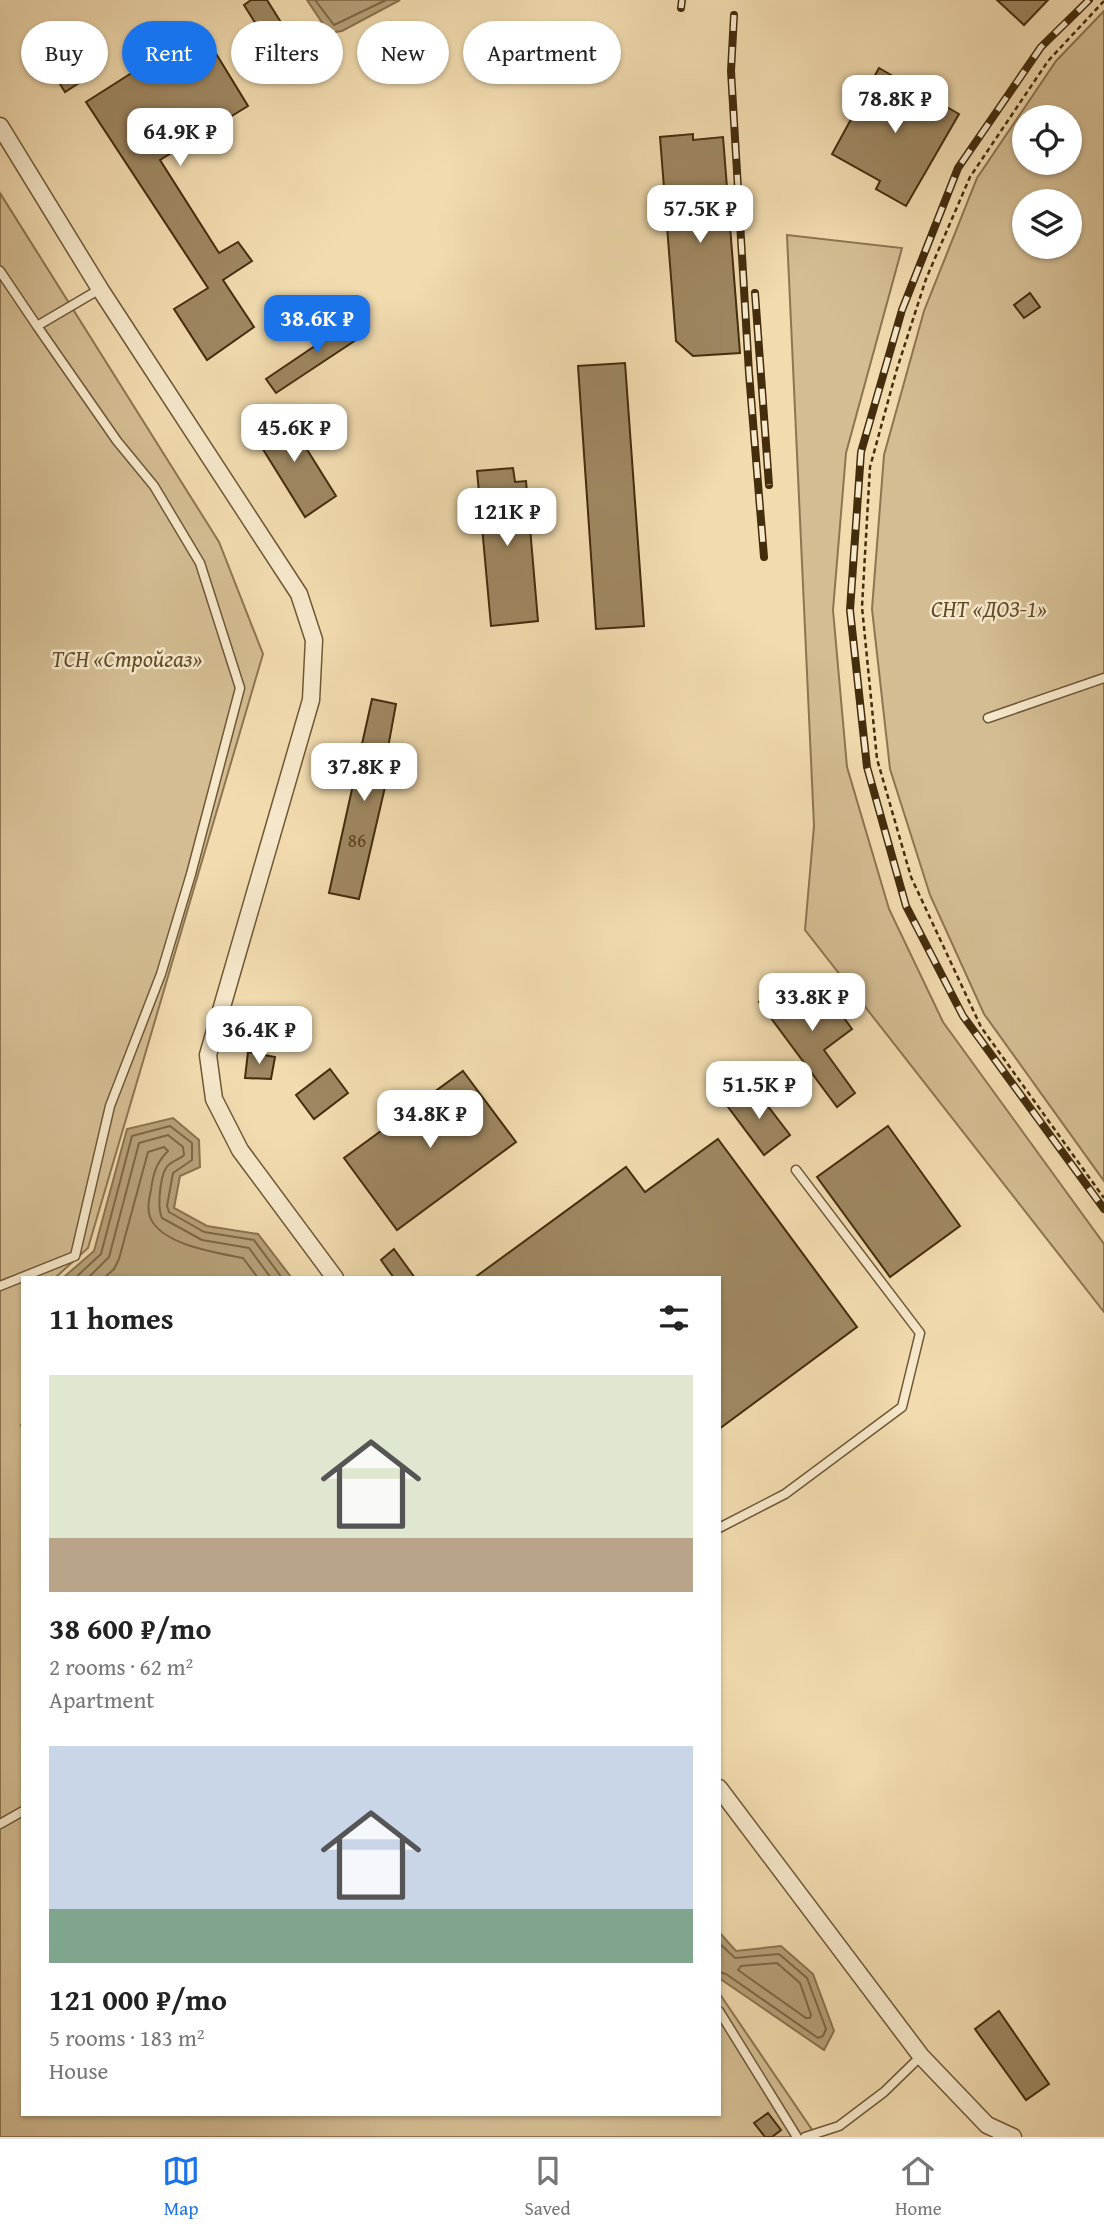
<!DOCTYPE html>
<html lang="en">
<head>
<meta charset="utf-8">
<style>
  :root { --surface:#fff; --page:#f6f6f6; --text:#222; --muted:#767676; --line:#e0e0e0; --accent:#1a73e8 }
  body { margin:0; font-family:"Gentium Book Plus",serif; background:var(--page); color:var(--text); height:100vh; display:flex; flex-direction:column; font-size:26px; white-space:nowrap }
  * { box-sizing:border-box; margin:0 }
  p { font-size:23px; color:var(--muted) }
  .icon { flex:none; width:38px; height:38px; fill:none; stroke:currentColor; stroke-width:2; stroke-linecap:round; stroke-linejoin:round }
  .map { position:relative; flex:1; overflow:hidden }
  .drawer { position:absolute; left:21px; top:1276px; width:700px; height:840px; display:flex; flex-direction:column; background:var(--surface); border-radius:0px; box-shadow:0 2px 5px #0004 }
  .drawer>* { flex:none }
  .banner { position:absolute; left:21px; top:21px; width:700px; height:63px; display:flex; gap:14px }
  .buttons { position:absolute; left:1012px; top:105px; display:grid; gap:14px }
  .buttons a { display:grid; place-items:center; width:70px; height:70px; border-radius:50%; background:var(--surface); box-shadow:0 2px 5px #0004; font-size:35px }
  .price { position:absolute; translate:-50% -60px; padding:0 16px; border-radius:14px; background:#fff; color:#222; font-size:23px; line-height:46px; filter:drop-shadow(0 2px 4px #0008) }
  .price::after { content:''; position:absolute; left:50%; top:42px; width:21px; height:16px; margin-left:-10px; background:inherit; clip-path:polygon(0 0,100% 0,50% 100%) }
  .price.current { background:var(--accent); color:#fff }
  ul { padding:0; list-style:none }
  li { display:grid; align-content:center; gap:14px; height:371px; padding:0 28px }
  li span { display:grid; place-items:center; height:217px; border-radius:0px; color:#555 }
  li>.icon { margin-inline-start:auto }
  span .icon { width:126px; height:126px; fill:#fffc; stroke-width:1 }
  li b { font-size:30px }
  h2 { display:flex; justify-content:space-between; align-items:center; height:84px; padding:0 28px; font-size:30px }
  .tag { padding:0 24px; border-radius:32px; background:var(--surface); box-shadow:0 2px 5px #0004; font-size:24px; line-height:63px }
  .tag.current { background:var(--accent); color:#fff }
  .tab-bar { display:flex; justify-content:space-around; align-items:center; height:98px; border-top:2px solid var(--line); background:var(--surface); font-size:19px; color:var(--muted) }
  .tab-bar a { display:grid; justify-items:center; gap:4px }
  .tab-bar .current { color:var(--accent) }
  .map>svg:first-child { display:block }
  .green { fill:#d4bd93; stroke:#8c7550; stroke-width:2; fill-rule:evenodd }
  .water { fill:#b6a078; stroke:#88724d; stroke-width:2 }
  .lines { fill:none; stroke-linecap:round; stroke-linejoin:round }
  .shore { stroke:#7d6642; stroke-width:2 }
  .building { fill:#9e8761; stroke:#442d0d; stroke-width:2 }
  .service-casing { stroke:#6f5836; stroke-width:11 }
  .minor-casing { stroke:#6f5836; stroke-width:19 }
  .path { stroke:#442d0d; stroke-width:2.5; stroke-dasharray:5 3.5; stroke-linecap:butt }
  .service { stroke:#f6e8cb; stroke-width:8 }
  .minor { stroke:#f6e8cb; stroke-width:16 }
  .rail-casing { stroke:#442d0d; stroke-width:8 }
  .rail { stroke:#f6e8cb; stroke-width:5; stroke-dasharray:16; stroke-linecap:butt }
  .labels { text-anchor:middle; stroke-width:5; stroke-linejoin:round; paint-order:stroke }
  .number-label { font-size:19px; fill:#5a4422 }
  .park-label { font-size:23px; font-style:italic; fill:#614a28; stroke:#f6e8cb }
</style>
</head>
<body>
<div class="map">
<svg width="1104" height="2137" viewBox="0 0 1104 2137">
  <rect width="100%" height="100%" fill="#f1dbaf"/>
  <filter id="stains"><feTurbulence type="fractalNoise" baseFrequency=".00286" numOctaves="4"/><feColorMatrix values="0 0 0 0 .2 0 0 0 0 .09 0 0 0 0 .02 0 0 0 .5 -.17"/></filter>
  <radialGradient id="worn" r=".72"><stop offset=".6" stop-color="#630" stop-opacity="0"/><stop offset="1" stop-color="#630" stop-opacity=".3"/></radialGradient>
  <path class="green" d="M 1104,11 L 1104,1181 L 984,1014 L 930,895 L 890,769 L 872,609 L 884,455 L 924,311 L 977,178 L 1056,61 ZM 1024,117 L 1069,117 L 1069,163 L 1024,163 ZM 1024,201 L 1069,201 L 1069,247 L 1024,247 Z
    M 0,193 L 219,542 L 263,654 L 88,1248 L 56,1277 L 23,1278 L 23,1423 L 21,1425 L 23,1431 L 23,2114 L 719,2114 L 719,1993 L 817,2137 L 0,2137 Z
    M 787,235 L 902,248 L 846,453 L 833,610 L 847,767 L 889,909 L 943,1022 L 1104,1244 L 1104,1312 L 805,930 L 814,826 Z"/>
  <path class="water" d="M 307,0 L 400,0 L 342,31 L 329,33 Z
    M 173,1118 L 199,1140 L 200,1167 L 180,1176 L 174,1208 L 207,1226 L 258,1234 L 291,1277 L 64,1277 L 94,1251 L 127,1129 Z
    M 719,1932 L 736,1951 L 781,1946 L 813,1974 L 834,2031 L 824,2050 L 719,1978 Z"/>
  <g class="lines">
    <path class="shore" d="M 315,0 L 334,25 L 386,0
      M 75,1278 L 101,1254 L 132,1136 L 170,1126 L 192,1143 L 192,1160 L 173,1173 L 167,1206 L 169,1212 L 204,1232 L 254,1240 L 282,1278
      M 88,1278 L 109,1257 L 139,1143 L 168,1135 L 183,1147 L 184,1155 C 179,1160 170,1161 166,1168 C 160,1178 157,1208 162,1218 L 202,1240 L 249,1248 L 271,1278
      M 104,1278 L 114,1269 L 119,1259 L 148,1152 L 164,1147 L 168,1151 C 156,1163 153,1174 151,1190 C 149,1199 147,1208 150,1217 C 161,1245 217,1253 243,1258 L 258,1278
      M 719,1943 L 735,1958 L 779,1954 L 807,1978 L 826,2029 L 823,2036 L 818,2038 L 726,1974 L 719,1972
      M 777,1963 L 800,1983 L 811,2015 L 810,2018 L 806,2018 L 738,1970 L 741,1966 Z"/>
  </g>
  <path class="building" d="M 251,0 L 267,0 L 310,69 L 291,80 L 244,5 Z
    M 997,0 L 1048,0 L 1024,25 Z
    M 201,29 L 248,106 L 160,160 L 219,253 L 238,242 L 252,261 L 223,280 L 254,327 L 207,360 L 174,309 L 208,288 L 86,102 Z
    M 54,37 L 82,81 L 65,92 L 37,47 Z
    M 879,68 L 959,114 L 906,206 L 876,189 L 880,181 L 832,154 Z
    M 693,134 L 693,140 L 723,137 L 740,353 L 693,356 L 676,341 L 660,137 Z
    M 1030,293 L 1040,307 L 1024,318 L 1014,305 Z
    M 358,317 L 368,332 L 276,393 L 266,379 Z
    M 625,363 L 644,626 L 596,629 L 578,366 Z
    M 283,411 L 336,496 L 305,517 L 251,430 Z
    M 513,468 L 515,482 L 526,481 L 538,621 L 491,626 L 477,471 Z
    M 372,699 L 396,704 L 381,786 L 385,787 L 359,899 L 329,893 Z
    M 815,978 L 852,1029 L 824,1050 L 855,1093 L 837,1107 L 759,1002 L 777,988 L 786,1000 Z
    M 248,1052 L 275,1057 L 271,1079 L 245,1078 Z
    M 330,1069 L 348,1093 L 314,1119 L 296,1095 Z
    M 463,1071 L 516,1142 L 397,1230 L 344,1158 Z
    M 754,1088 L 790,1135 L 764,1155 L 728,1107 Z
    M 888,1126 L 960,1226 L 890,1277 L 817,1177 Z
    M 718,1139 L 857,1327 L 719,1429 L 719,1278 L 474,1278 L 626,1167 L 645,1192 Z
    M 394,1249 L 415,1278 L 394,1278 L 381,1260 Z
    M 999,2011 L 1049,2084 L 1026,2100 L 975,2029 Z
    M 768,2113 L 781,2130 L 772,2137 L 765,2137 L 754,2123 Z"/>
  <g class="lines">
    <g class="service-casing">
      <path id="service" d="M 0,271 L 37,326
        M 988,718 L 1104,678
        M 0,1286 L 75,1256 L 110,1106 L 161,974 L 191,874 L 240,688 L 200,563 L 154,486 L 117,441 L 37,326 L 100,289
        M 719,1528 L 785,1494 L 902,1407 L 920,1333 L 796,1170
        M 0,1824 L 23,1811
        M 719,2011 L 797,2137
        M 805,2137 L 839,2126 L 884,2092 L 921,2056"/>
    </g>
    <g class="minor-casing">
      <path id="minor" d="M 0,126 L 100,289 L 299,594 L 314,640 L 311,700 L 208,1055 L 214,1099 L 240,1150 L 335,1278
        M 719,1788 L 921,2056 L 987,2125 L 1013,2137"/>
    </g>
    <path class="path" d="M 1104,1 L 1048,61 L 970,177 L 926,279 L 896,372 L 870,467 L 862,607 L 877,759 L 911,877 L 981,1027 L 1104,1198"/>
    <use href="#service" class="service"/>
    <use href="#minor" class="minor"/>
    <g class="rail-casing">
      <path id="rail" d="M 1089,0 L 1041,47 L 958,168 L 902,310 L 861,452 L 850,610 L 867,767 L 906,906 L 963,1016 L 1104,1209
        M 681,8 L 682,0
        M 734,15 L 731,71 L 749,373 L 764,557
        M 755,293 L 769,485"/>
    </g>
    <use href="#rail" class="rail"/>
  </g>
  <g class="labels">
    <g class="number-label">
      <text x="357" y="847">86</text>
    </g>
    <g class="park-label">
      <text x="989" y="617">СНТ «ДОЗ-1»</text>
      <text x="127" y="667">ТСН «Стройгаз»</text>
    </g>
  </g>
  <rect width="100%" height="100%" filter="url(#stains)"/>
  <rect width="100%" height="100%" fill="url(#worn)"/>
</svg>
<div class="buttons">
<a><svg class="icon" aria-label="locate" viewBox="0 0 24 24"><circle cx="12" cy="12" r="6"/><path d="M12 2v4M12 18v4M2 12h4M18 12h4"/></svg></a>
<a><svg class="icon" aria-label="layers" viewBox="0 0 24 24"><path d="M12 4l9 5-9 5-9-5zM3 14l9 5 9-5"/></svg></a>
</div>
<b class="price" style="left:895px;top:135px">78.8K ₽</b>
<b class="price" style="left:180px;top:168px">64.9K ₽</b>
<b class="price" style="left:700px;top:245px">57.5K ₽</b>
<b class="price current" style="left:317px;top:355px">38.6K ₽</b>
<b class="price" style="left:294px;top:464px">45.6K ₽</b>
<b class="price" style="left:507px;top:548px">121K ₽</b>
<b class="price" style="left:364px;top:803px">37.8K ₽</b>
<b class="price" style="left:812px;top:1033px">33.8K ₽</b>
<b class="price" style="left:259px;top:1066px">36.4K ₽</b>
<b class="price" style="left:759px;top:1121px">51.5K ₽</b>
<b class="price" style="left:430px;top:1150px">34.8K ₽</b>
<div class="banner">
<a class="tag">Buy</a>
<a class="tag current">Rent</a>
<a class="tag">Filters</a>
<a class="tag">New</a>
<a class="tag">Apartment</a>
</div>
<section class="drawer">
<h2>11 homes<svg class="icon" aria-label="filters" viewBox="0 0 24 24"><path d="M4 7h16M4 17h16"/><circle cx="9" cy="7" r="2"/><circle cx="15" cy="17" r="2"/></svg></h2>
<ul>
<li><span style="background:linear-gradient(#dfe7d0 75%,#b9a48a 0)"><svg class="icon" aria-label="home" viewBox="0 0 24 24"><path d="M3 11l9-7 9 7M6 9v11h12V9"/></svg></span><div><b>38 600 ₽/mo</b><p>2 rooms · 62 m²</p><p>Apartment</p></div></li>
<li><span style="background:linear-gradient(#c9d6e8 75%,#7fa58c 0)"><svg class="icon" aria-label="home" viewBox="0 0 24 24"><path d="M3 11l9-7 9 7M6 9v11h12V9"/></svg></span><div><b>121 000 ₽/mo</b><p>5 rooms · 183 m²</p><p>House</p></div></li>
</ul>
</section>
</div>
<nav class="tab-bar">
<a class="current"><svg class="icon" aria-label="map" viewBox="0 0 24 24"><path d="M3 6l6-2 6 2 6-2v14l-6 2-6-2-6 2zM9 4v14M15 6v14"/></svg>Map</a>
<a><svg class="icon" aria-label="saved" viewBox="0 0 24 24"><path d="M7 4h10v16l-5-4-5 4z"/></svg>Saved</a>
<a><svg class="icon" aria-label="home" viewBox="0 0 24 24"><path d="M3 11l9-7 9 7M6 9v11h12V9"/></svg>Home</a>
</nav>
</body>
</html>
